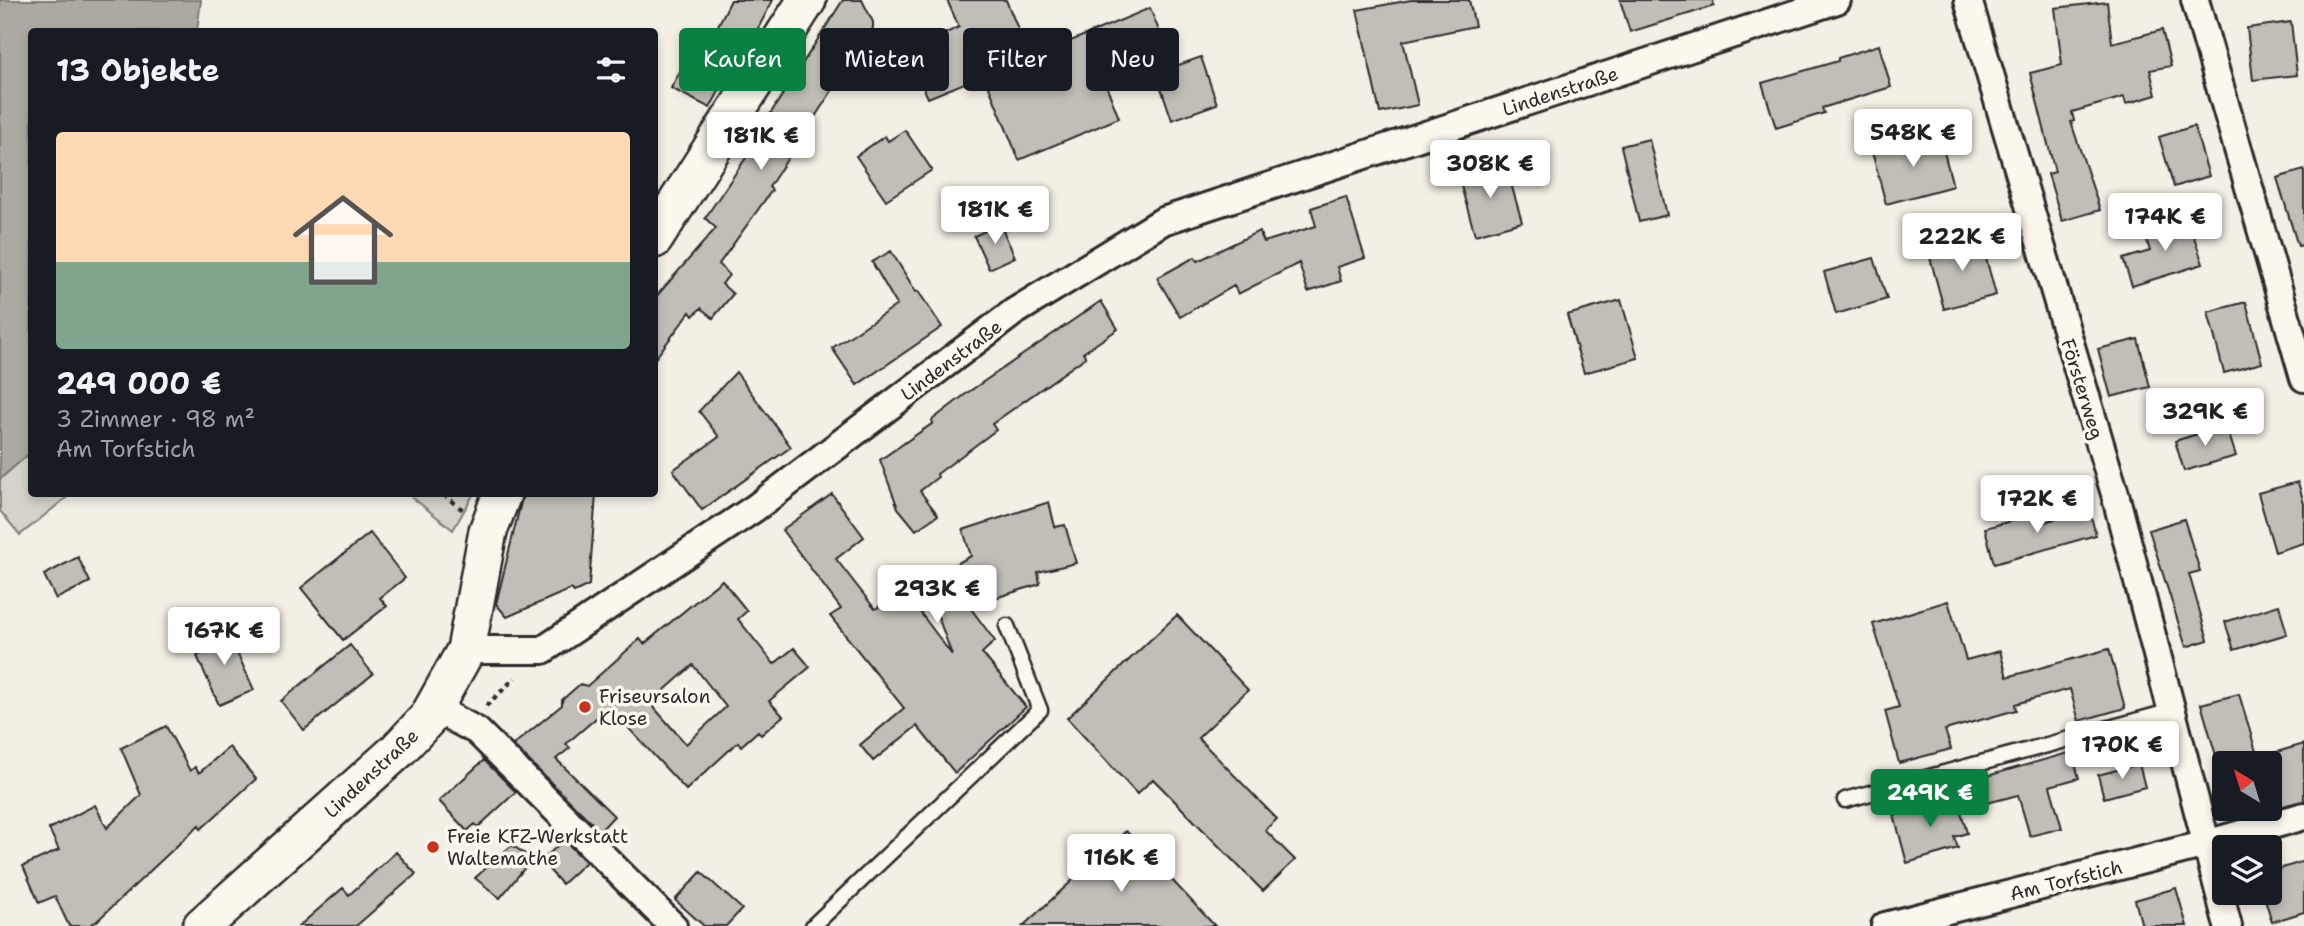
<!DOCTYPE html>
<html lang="de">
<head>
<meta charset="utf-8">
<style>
  :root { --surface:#171b24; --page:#20242c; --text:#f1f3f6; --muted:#9ea1a6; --line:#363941; --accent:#0b8043 }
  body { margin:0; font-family:"Shantell Sans",sans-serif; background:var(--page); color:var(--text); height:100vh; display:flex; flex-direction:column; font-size:26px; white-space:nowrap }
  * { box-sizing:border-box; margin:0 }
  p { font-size:23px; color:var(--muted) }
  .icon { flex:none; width:38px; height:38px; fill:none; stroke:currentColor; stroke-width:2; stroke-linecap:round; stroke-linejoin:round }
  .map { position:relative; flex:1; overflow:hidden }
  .drawer { position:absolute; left:28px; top:28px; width:630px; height:469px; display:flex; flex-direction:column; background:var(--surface); border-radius:7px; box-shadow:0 4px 10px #0003 }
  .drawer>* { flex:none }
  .hud { position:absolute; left:679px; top:28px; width:665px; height:63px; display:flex; gap:14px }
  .needle { width:46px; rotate:322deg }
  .buttons { position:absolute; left:2212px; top:751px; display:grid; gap:14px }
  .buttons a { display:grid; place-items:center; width:70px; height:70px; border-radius:7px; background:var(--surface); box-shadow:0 4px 10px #0003; font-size:35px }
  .price { position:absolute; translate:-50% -60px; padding:0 16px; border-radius:7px; background:#fff; color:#222; font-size:23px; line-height:46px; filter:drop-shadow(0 2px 4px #0008) }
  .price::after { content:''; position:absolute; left:50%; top:42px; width:21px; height:16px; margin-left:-10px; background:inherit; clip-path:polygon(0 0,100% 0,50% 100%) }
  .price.selected { background:var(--accent); color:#fff }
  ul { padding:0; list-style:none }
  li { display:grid; align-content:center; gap:14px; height:371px; padding:0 28px }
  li+li { border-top:2px solid var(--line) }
  li span { display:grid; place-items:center; height:217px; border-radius:7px; color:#555 }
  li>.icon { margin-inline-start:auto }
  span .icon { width:126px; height:126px; fill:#fffc; stroke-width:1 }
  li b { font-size:30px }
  h2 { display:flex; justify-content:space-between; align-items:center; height:84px; padding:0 28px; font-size:30px }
  .tag { padding:0 24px; border-radius:7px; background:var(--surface); box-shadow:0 4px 10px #0003; font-size:24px; line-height:63px }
  .tag.selected { background:var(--accent); color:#fff }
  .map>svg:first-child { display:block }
  .green { fill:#d5d2c9; stroke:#807e7a; stroke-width:2 }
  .water { fill:#aca9a2; stroke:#787772; stroke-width:2 }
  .building { fill:#c0beb6; stroke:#2b2b2b; stroke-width:2; fill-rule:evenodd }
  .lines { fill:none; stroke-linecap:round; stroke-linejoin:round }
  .lane-casing { stroke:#2b2b2b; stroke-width:19 }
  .street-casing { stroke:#2b2b2b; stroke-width:32 }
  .secondary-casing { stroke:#2b2b2b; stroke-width:42 }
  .path { stroke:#2b2b2b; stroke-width:4.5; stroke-dasharray:5 5; stroke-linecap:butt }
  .lane { stroke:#fbf7ec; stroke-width:14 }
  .street { stroke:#fbf7ec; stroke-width:26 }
  .secondary { stroke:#fbf7ec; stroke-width:37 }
  .poi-dot { fill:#c8321e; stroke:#fbf7ec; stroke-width:2.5 }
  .labels { text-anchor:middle; stroke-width:7; stroke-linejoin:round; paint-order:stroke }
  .street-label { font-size:19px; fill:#2b2b2b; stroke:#fbf7ec }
  .poi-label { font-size:19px; fill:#2b2b2b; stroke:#fbf7ec; text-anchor:start }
</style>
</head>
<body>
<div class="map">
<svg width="2304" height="926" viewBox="0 0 2304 926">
  <rect width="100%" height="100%" fill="#f3efe4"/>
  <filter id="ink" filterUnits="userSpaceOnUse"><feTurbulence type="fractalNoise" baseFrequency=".0143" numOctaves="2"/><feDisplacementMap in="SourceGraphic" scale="14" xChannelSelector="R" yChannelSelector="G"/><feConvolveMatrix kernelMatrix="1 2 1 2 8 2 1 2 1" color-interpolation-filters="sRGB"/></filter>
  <g filter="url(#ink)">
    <path class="green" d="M 31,452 L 32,494 L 71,494 L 20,535 L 0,511 L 0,479 Z
      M 408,494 L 470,494 L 473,495 L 453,530 Z"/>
    <path class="water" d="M 0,0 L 201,0 L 197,31 L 32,32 L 31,452 L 0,479 Z"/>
    <path class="building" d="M 731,0 L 773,0 L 754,36 L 750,34 L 710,108 L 671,88 L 693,47 L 704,53 Z
      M 843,0 L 862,0 L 873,22 L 873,28 L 769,187 L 772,190 L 719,264 L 729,275 L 722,284 L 733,294 L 713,318 L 701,308 L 693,316 L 690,312 L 654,360 L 654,299 L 716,228 L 705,218 L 756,143 L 753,141 Z
      M 947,0 L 1006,0 L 1030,58 L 1150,8 L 1163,41 L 1099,67 L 1119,118 L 1019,160 L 984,75 L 928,98 L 907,51 L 959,27 Z
      M 1411,0 L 1469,0 L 1475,26 L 1403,41 L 1418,105 L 1380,113 L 1357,10 Z
      M 1620,0 L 1713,0 L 1714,6 L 1630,32 Z
      M 2107,2 L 2112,43 L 2162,30 L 2171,66 L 2150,70 L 2156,95 L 2126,104 L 2124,97 L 2072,112 L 2074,121 L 2071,122 L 2100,210 L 2062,221 L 2048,174 L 2055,172 L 2030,73 L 2062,65 L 2055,8 Z
      M 2291,22 L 2297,75 L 2253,80 L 2247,28 Z
      M 1879,45 L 1891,87 L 1822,108 L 1824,113 L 1776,128 L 1762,83 L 1838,61 L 1838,58 Z
      M 1201,57 L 1217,104 L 1172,120 L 1156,73 Z
      M 2194,126 L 2209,176 L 2174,187 L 2159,137 Z
      M 905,130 L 932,170 L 886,200 L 856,156 L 885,136 L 888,141 Z
      M 1939,133 L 1953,186 L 1886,204 L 1872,152 Z
      M 1649,139 L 1667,215 L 1639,222 L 1621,146 Z
      M 1506,166 L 1522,222 L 1475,235 L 1459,179 Z
      M 2304,170 L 2304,245 L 2298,246 L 2277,178 Z
      M 1346,197 L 1365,258 L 1337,267 L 1341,281 L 1308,292 L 1299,263 L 1238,294 L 1234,286 L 1180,317 L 1157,278 L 1195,257 L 1198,261 L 1259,231 L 1264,242 L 1316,226 L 1311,208 Z
      M 2187,216 L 2203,264 L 2132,286 L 2123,259 L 2150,251 L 2144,231 Z
      M 1000,224 L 1015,257 L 989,269 L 974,236 Z
      M 1980,236 L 1996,295 L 1944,309 L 1928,250 Z
      M 891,251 L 916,292 L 918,291 L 942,327 L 857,385 L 832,348 L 897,305 L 872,262 Z
      M 1874,258 L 1887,299 L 1836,314 L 1824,272 Z
      M 1621,300 L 1638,358 L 1584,373 L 1567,315 Z
      M 1101,301 L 1118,329 L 1083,353 L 1086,357 L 992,424 L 996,430 L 937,474 L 938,477 L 920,491 L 938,515 L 916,530 L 898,508 L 880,460 L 933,423 L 932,420 L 967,393 Z
      M 2246,302 L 2262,363 L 2224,373 L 2208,312 Z
      M 2138,339 L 2150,387 L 2111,397 L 2098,349 Z
      M 736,372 L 791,447 L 702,510 L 673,470 L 719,437 L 699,411 Z
      M 2226,425 L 2236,456 L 2184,471 L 2175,441 Z
      M 2298,482 L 2304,504 L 2304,543 L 2275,552 L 2258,493 Z
      M 523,494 L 596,494 L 589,585 L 574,592 L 571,589 L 507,617 L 496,604 Z
      M 832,494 L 864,537 L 836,559 L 875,609 L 905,592 L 952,655 L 925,581 L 971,556 L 963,530 L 1049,502 L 1055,527 L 1065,525 L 1076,563 L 1038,572 L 1040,584 L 969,606 L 995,641 L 982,653 L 1026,707 L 955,773 L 917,726 L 873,761 L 860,745 L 904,708 L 830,616 L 841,609 L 782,530 Z
      M 2089,509 L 2096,535 L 1994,564 L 1985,528 L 2041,513 L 2044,522 Z
      M 2184,519 L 2200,571 L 2189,574 L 2208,640 L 2186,647 L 2149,530 Z
      M 370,533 L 405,578 L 380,598 L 387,606 L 343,640 L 301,588 Z
      M 78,557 L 90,582 L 56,599 L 44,575 Z
      M 722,580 L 747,611 L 738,619 L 774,664 L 794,648 L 810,667 L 769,701 L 783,716 L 761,735 L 758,731 L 741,746 L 738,742 L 686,790 L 609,707 L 566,744 L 570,748 L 556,759 L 614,816 L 600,831 L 513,745 L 562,705 L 562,700 L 580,684 L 587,686 L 640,639 L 644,644 ZM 693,665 L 726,707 L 686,744 L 650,703 Z
      M 1948,601 L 1966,660 L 2000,651 L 2007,677 L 2109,649 L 2125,708 L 2079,721 L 2070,689 L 2015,704 L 2016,710 L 1945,730 L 1951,749 L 1899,763 L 1885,711 L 1899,707 L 1873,624 Z
      M 2279,605 L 2287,634 L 2234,650 L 2225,622 Z
      M 1177,615 L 1248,690 L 1198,738 L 1277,819 L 1265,830 L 1295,860 L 1263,891 L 1153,779 L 1137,794 L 1067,718 Z
      M 225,626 L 254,690 L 219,705 L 197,656 L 207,651 L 200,637 Z
      M 350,645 L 373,674 L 304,730 L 281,701 Z
      M 2239,694 L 2257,755 L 2219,766 L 2201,704 Z
      M 166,726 L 190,771 L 195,767 L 199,773 L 229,747 L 256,779 L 201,829 L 199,825 L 96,922 L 88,926 L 69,926 L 55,896 L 39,903 L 23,866 L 59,850 L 49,829 L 95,805 L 107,828 L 141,795 L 121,748 Z
      M 2304,744 L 2304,801 L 2270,809 L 2270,754 Z
      M 2072,752 L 2079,778 L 2050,786 L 2062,828 L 2030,836 L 2018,795 L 1987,803 L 1980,778 Z
      M 484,760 L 516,792 L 478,827 L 475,824 L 467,831 L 439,801 Z
      M 2139,764 L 2145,787 L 2104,798 L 2098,775 Z
      M 1957,797 L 1967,833 L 1954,837 L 1958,848 L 1907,863 L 1894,815 Z
      M 1126,831 L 1215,926 L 1023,926 Z
      M 564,840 L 586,862 L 562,884 L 541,861 Z
      M 512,845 L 532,859 L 500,898 L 475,878 Z
      M 396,852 L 416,874 L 356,926 L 299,926 L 343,888 L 349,895 Z
      M 2304,861 L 2304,912 L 2272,922 L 2263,892 L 2270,892 L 2270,872 Z
      M 701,872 L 742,909 L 726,926 L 704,926 L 675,900 Z
      M 2176,888 L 2187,926 L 2142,926 L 2135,900 Z"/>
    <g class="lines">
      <g class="lane-casing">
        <path id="lane" d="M 1845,800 L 2172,711
          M 813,926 L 1040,710 L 1007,626"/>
      </g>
      <g class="street-casing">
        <path id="street" d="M 1968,0 L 2115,494 L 2228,926
          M 2195,0 L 2304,378
          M 466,650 L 543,650 L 755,508 L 1014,312 L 1163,221 L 1837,0
          M 434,708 L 477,731 L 673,926
          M 1885,926 L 2206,844 L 2304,816"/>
      </g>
      <g class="secondary-casing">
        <path id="secondary" d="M 654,239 L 807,0
          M 202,926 L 398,750 L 428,718 L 466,650 L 488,531 L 502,494"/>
      </g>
      <path class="path" d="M 443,494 L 463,510
        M 486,706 L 515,678"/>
      <use href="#lane" class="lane"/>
      <use href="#street" class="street"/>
      <use href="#secondary" class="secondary"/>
    </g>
  </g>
  <g class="poi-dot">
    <circle cx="585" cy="707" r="7"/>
    <circle cx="433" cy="847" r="7"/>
  </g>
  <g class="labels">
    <g class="street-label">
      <text transform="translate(1560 91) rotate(-18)" y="7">Lindenstraße</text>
      <text transform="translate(951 360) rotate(-37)" y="7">Lindenstraße</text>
      <text transform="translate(2083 389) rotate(73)" y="7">Försterweg</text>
      <text transform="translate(371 773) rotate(-43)" y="7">Lindenstraße</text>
      <text transform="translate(2066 880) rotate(-14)" y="7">Am Torfstich</text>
    </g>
    <g class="poi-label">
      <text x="599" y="703">Friseursalon<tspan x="599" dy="22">Klose</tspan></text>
      <text x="447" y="843">Freie KFZ-Werkstatt<tspan x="447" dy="22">Waltemathe</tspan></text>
    </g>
  </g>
</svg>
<div class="buttons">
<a><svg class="needle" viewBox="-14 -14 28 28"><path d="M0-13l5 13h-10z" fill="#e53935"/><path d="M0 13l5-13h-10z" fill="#9ea1a6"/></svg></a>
<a><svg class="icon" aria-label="layers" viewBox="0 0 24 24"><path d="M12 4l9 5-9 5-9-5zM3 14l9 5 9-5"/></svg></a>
</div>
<b class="price" style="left:1913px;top:169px">548K €</b>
<b class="price" style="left:761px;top:172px">181K €</b>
<b class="price" style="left:1490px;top:200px">308K €</b>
<b class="price" style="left:995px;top:246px">181K €</b>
<b class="price" style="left:2165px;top:253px">174K €</b>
<b class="price" style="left:1962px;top:273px">222K €</b>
<b class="price" style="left:2205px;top:448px">329K €</b>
<b class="price" style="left:2037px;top:535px">172K €</b>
<b class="price" style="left:937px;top:625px">293K €</b>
<b class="price" style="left:224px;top:667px">167K €</b>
<b class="price" style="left:2122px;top:781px">170K €</b>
<b class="price selected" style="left:1930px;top:829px">249K €</b>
<b class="price" style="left:1121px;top:894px">116K €</b>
<div class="hud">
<a class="tag selected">Kaufen</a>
<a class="tag">Mieten</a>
<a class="tag">Filter</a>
<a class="tag">Neu</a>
</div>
<section class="drawer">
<h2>13 Objekte<svg class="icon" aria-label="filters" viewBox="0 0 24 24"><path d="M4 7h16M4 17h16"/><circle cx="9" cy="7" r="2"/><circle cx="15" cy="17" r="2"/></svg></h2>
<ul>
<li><span style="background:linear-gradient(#ffd9b3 60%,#7fa58c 0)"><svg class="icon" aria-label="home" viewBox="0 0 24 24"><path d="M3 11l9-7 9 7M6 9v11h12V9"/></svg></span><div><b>249 000 €</b><p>3 Zimmer · 98 m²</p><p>Am Torfstich</p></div></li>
</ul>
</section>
</div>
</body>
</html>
